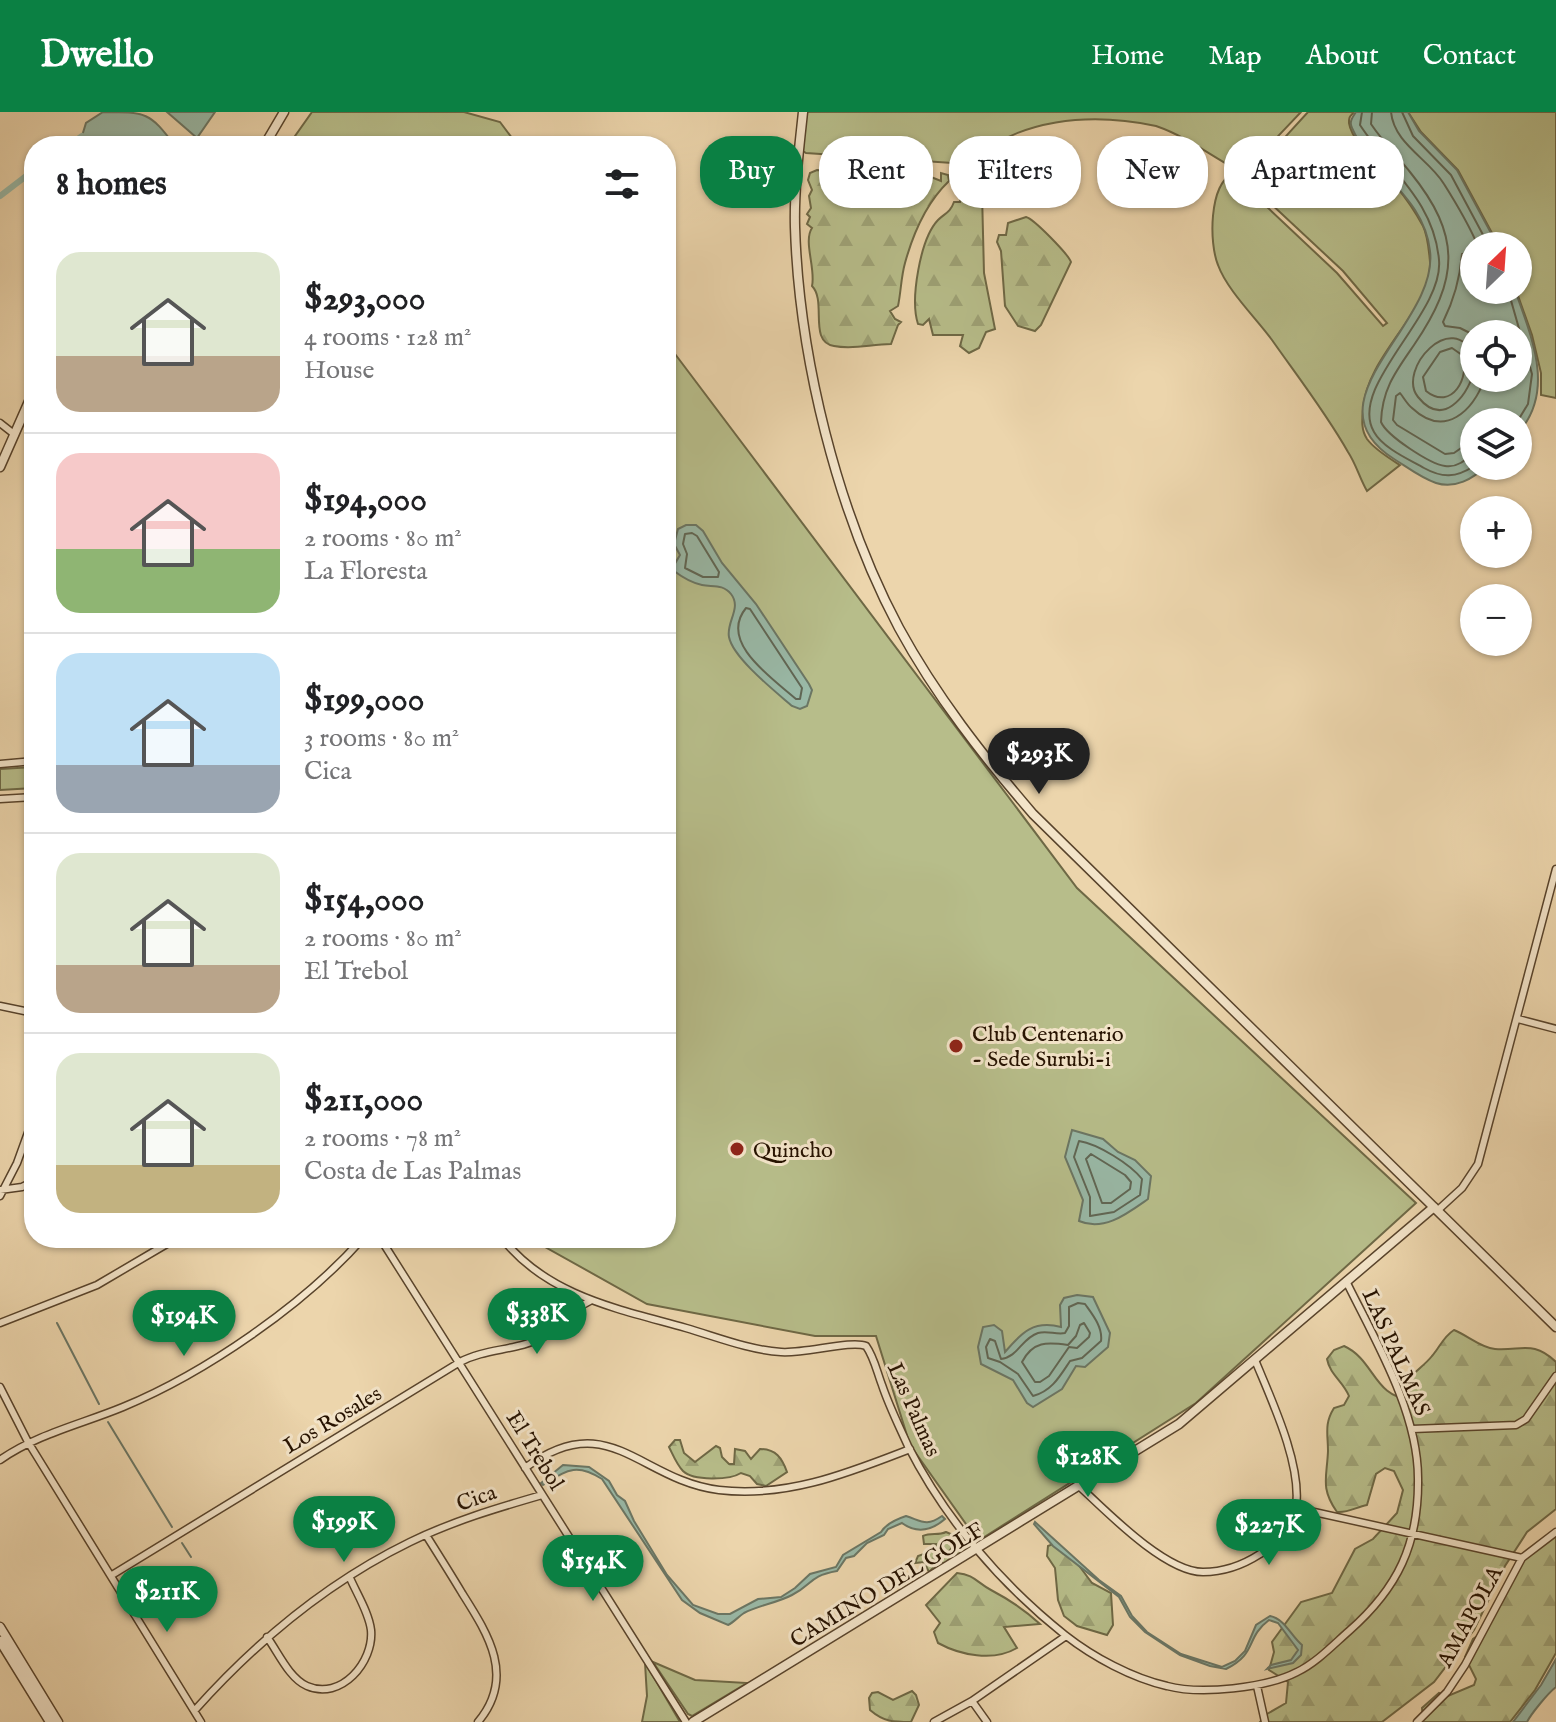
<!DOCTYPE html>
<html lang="en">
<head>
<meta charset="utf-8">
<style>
  :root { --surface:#fff; --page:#f6f6f6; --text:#202124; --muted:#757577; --line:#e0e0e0; --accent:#0b8043 }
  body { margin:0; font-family:"IM FELL English",serif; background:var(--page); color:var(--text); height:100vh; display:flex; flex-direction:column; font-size:30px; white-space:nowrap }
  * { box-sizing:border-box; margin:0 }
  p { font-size:26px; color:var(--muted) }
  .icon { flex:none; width:44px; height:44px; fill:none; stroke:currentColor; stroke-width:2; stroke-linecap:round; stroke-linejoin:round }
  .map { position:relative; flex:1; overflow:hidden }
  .panel { position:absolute; left:24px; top:24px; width:652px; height:1112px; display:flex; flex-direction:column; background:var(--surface); border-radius:32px; box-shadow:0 2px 6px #0004 }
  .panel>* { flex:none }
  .banner { position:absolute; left:700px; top:24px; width:736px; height:72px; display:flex; gap:16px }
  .needle { width:52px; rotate:25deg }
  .controls { position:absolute; left:1460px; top:120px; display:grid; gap:16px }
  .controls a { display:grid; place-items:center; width:72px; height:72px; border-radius:50%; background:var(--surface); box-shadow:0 2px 6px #0004; font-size:40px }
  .price { position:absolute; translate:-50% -68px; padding:0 18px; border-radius:28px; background:var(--accent); color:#fff; font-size:26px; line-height:52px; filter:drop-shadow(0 2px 4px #0008) }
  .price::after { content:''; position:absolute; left:50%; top:48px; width:24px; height:18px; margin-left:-12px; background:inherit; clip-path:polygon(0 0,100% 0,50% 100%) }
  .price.current { background:#222; color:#fff }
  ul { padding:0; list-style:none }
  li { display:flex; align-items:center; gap:24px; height:200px; padding:0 32px }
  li+li { border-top:2px solid var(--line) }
  li span { display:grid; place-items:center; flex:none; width:224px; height:160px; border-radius:24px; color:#555 }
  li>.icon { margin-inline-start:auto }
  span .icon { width:96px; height:96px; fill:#fffc; stroke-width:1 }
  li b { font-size:34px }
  h2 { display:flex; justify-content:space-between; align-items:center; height:96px; padding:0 32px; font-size:34px }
  .pill { padding:0 28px; border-radius:32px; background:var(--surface); box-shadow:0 2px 6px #0004; font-size:28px; line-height:72px }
  .pill.current { background:var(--accent); color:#fff }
  header { display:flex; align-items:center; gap:48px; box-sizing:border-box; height:112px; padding:0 40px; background:var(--accent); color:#fff }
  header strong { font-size:38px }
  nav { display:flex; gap:44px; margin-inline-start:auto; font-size:28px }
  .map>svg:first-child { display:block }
  .grass { fill:#b7bd8a; stroke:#6e6845; stroke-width:2 }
  .forest { fill:url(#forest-firs); stroke:#6e6845; stroke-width:2 }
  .water { fill:#99b9a7; stroke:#6b7664; stroke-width:2; fill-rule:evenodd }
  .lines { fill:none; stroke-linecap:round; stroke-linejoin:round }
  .shore { stroke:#606654; stroke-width:2 }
  .stream { stroke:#6b7664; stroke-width:2 }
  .canal { stroke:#99b9a7; stroke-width:6 }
  .minor-casing { stroke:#58432b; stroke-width:9 }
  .tertiary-casing { stroke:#58432b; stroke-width:11 }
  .minor { stroke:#f3e4c9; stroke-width:6 }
  .tertiary { stroke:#f3e4c9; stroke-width:8 }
  .poi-dot { fill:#8f2418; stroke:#f3e4c9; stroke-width:3 }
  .labels { text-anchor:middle; stroke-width:6; stroke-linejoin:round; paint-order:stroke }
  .poi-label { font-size:22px; fill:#261200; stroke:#f3e4c9; text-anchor:start }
  .street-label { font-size:22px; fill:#261200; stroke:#f3e4c9 }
</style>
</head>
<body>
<header>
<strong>Dwello</strong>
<nav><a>Home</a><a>Map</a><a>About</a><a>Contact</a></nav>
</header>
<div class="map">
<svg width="1556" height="1610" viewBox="0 0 1556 1610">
  <defs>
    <pattern id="forest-firs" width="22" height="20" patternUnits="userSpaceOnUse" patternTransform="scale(2)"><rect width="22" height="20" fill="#b7bd8a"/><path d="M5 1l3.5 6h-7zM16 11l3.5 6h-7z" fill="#9da175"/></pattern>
  </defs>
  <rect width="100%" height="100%" fill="#ecd5ac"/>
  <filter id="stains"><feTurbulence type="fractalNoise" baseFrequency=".0025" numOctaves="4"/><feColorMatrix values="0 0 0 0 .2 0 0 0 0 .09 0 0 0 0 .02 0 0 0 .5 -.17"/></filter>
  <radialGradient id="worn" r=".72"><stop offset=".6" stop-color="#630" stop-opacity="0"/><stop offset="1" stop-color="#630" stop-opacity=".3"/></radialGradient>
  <path class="grass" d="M 312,0 L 464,0 L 500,10 L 518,34 L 288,34 Z
    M 805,0 L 1301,0 L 1262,41 L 1232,55 C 1207,41 1185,24 1156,14 C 1090,0 1018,6 967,52 L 806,41 L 803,39 Z
    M 1308,0 L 1354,0 C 1350,5 1349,4 1349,11 C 1352,31 1384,58 1396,74 C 1406,86 1416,101 1423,114 C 1428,124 1429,139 1430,150 C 1432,199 1367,242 1363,297 C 1362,308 1361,318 1367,327 C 1375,338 1389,346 1400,353 L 1367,379 C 1360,367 1356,352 1348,340 C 1326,301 1298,265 1272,228 C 1256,206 1227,178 1218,153 C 1209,131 1209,74 1232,62 L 1337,161 L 1383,214 L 1387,211 L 1343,159 L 1237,60 L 1266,46 Z
    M 1408,0 L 1556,0 L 1556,286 L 1541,283 L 1541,261 L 1532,223 L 1516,178 L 1518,134 L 1499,134 L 1458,58 L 1421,20 Z
    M 666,230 L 1077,776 L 1416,1091 L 1196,1291 L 978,1429 L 910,1333 L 876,1224 L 815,1224 L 647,1192 L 529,1126 L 666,1126 Z
    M 34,655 L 34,676 L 0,678 L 0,657 Z
    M 653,1550 L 695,1568 L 747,1571 L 692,1604 L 688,1602 Z
    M 645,1551 L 646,1552 L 680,1610 L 642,1610 L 647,1584 Z"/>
  <path class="forest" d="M 817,58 L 866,64 L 926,63 L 941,69 L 941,61 L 948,63 L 949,69 C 927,90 913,122 905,151 C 901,165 901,180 898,194 L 890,199 L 895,207 L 901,210 L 898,213 L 891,232 C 871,232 854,238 834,234 C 808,230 827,189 812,174 C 816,157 803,129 812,116 L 807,112 L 810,105 L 807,102 L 811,96 L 809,84 L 812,78 L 808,68 L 810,61 Z
    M 973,73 L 982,81 L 984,161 L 995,217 L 986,220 L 979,236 L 969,241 L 960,234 L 963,223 L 933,223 L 929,207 L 923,213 L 918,212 C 910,188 920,127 938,108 C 945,101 950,101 954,90 L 960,90 L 961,84 Z
    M 1026,105 C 1034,107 1068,142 1071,150 L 1041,213 L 1035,219 L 1018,214 L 1005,194 L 1001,139 L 997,130 L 999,123 L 1006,123 L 1008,111 Z
    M 1454,1218 C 1467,1223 1481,1236 1495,1237 C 1522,1239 1533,1228 1556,1250 L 1556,1397 L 1527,1420 L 1505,1454 L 1474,1518 L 1434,1570 L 1382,1610 L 1260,1610 L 1267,1602 L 1286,1591 L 1288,1570 L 1269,1558 L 1274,1540 L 1272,1530 L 1301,1490 L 1332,1481 L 1355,1437 L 1373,1427 L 1397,1401 L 1403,1378 L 1394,1359 L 1385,1356 L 1376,1362 L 1367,1393 C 1356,1395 1349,1401 1337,1400 C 1320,1376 1327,1365 1328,1339 C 1328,1322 1324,1312 1334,1296 L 1344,1293 L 1349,1284 C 1343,1269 1330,1263 1327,1247 L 1334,1238 L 1344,1234 C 1375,1248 1373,1285 1412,1288 L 1407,1269 C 1415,1259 1425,1253 1432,1244 C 1440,1235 1443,1225 1454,1218 Z
    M 675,1328 L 680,1328 L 684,1341 L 695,1350 L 716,1334 L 720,1336 L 722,1345 L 729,1352 L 734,1352 L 735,1337 L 745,1339 L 751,1347 L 760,1337 C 776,1337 782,1346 787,1360 L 766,1374 L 757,1372 L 750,1364 L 741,1361 C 730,1368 693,1369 683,1359 C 677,1353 673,1343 669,1335 Z
    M 946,1420 L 960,1426 L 950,1438 L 966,1433 L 969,1439 L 960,1447 L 950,1445 L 946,1453 L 940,1449 L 929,1460 L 924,1450 L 915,1451 L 918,1444 L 935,1438 L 936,1432 L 924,1432 L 923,1424 C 931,1420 938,1424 946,1420 Z
    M 1556,1422 L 1556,1541 L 1535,1578 L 1510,1610 L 1423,1610 L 1422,1596 L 1439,1581 L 1448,1584 L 1474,1573 L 1476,1567 L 1465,1545 L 1473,1527 L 1486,1518 L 1519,1450 Z
    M 1053,1432 L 1071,1443 L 1092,1471 L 1111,1481 L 1113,1513 L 1107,1523 L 1077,1514 L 1064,1504 L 1058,1488 L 1055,1456 L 1047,1444 L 1048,1434 Z
    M 957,1461 C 975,1463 976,1470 991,1478 C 1010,1488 1024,1497 1040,1512 L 1004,1515 L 1017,1536 C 993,1550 960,1543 938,1531 L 934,1520 L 940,1511 L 926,1493 Z
    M 912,1579 L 916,1583 L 919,1593 L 911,1610 C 893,1610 884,1610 870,1598 L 869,1586 L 872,1581 L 878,1580 L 893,1588 Z"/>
  <path class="water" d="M 103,0 C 146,0 150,0 175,34 L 85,34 L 82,24 L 86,11 Z
    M 167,0 L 215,0 L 197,26 Z
    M 1356,0 L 1408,0 L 1419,19 L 1457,58 L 1498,134 L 1474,134 L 1474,178 L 1515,178 C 1531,224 1556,279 1518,321 L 1518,310 L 1474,310 L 1474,354 L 1486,354 C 1473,367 1455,377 1436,371 C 1421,366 1407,355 1394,347 C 1303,289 1439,213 1430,139 C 1424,84 1372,62 1352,16 C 1349,10 1352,6 1356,0 ZM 1474,222 L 1518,222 L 1518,266 L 1474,266 Z
    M 686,413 L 696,413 L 703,419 L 722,451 L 756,492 L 809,572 L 812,578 L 807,594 L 800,597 L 792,594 C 776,580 733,546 729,525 C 726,510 742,496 731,482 C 723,472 713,475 702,473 C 692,471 682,465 674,459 L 673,455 L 680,443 L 674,432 L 678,417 Z
    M 1072,1018 L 1103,1027 L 1118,1040 L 1135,1048 L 1151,1064 L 1148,1087 C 1128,1101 1104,1120 1079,1109 L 1083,1088 L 1065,1045 Z
    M 1077,1183 L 1093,1185 L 1110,1221 L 1108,1235 L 1085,1255 L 1076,1254 L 1062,1277 L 1033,1295 L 1027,1291 L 1013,1268 L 981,1252 L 978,1235 L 983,1215 L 994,1213 L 1002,1219 L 1005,1240 C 1022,1220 1034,1208 1061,1215 L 1060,1193 L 1064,1186 Z
    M 563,1353 L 589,1355 L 609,1369 L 617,1383 L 625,1389 L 634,1409 L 667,1463 L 693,1493 L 718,1502 L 730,1502 L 758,1487 L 781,1485 L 795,1476 L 810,1462 L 836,1455 L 843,1443 L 881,1420 C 886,1412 897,1407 906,1404 C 922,1409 926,1415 942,1404 L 945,1407 C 931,1419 917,1422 902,1411 L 888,1417 L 884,1423 L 867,1431 L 854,1444 L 846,1446 L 837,1459 C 808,1464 813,1473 792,1483 C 777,1491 759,1493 744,1501 C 738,1505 734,1510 728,1513 L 700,1501 L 682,1488 L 602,1367 C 575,1350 566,1359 543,1373 L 541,1371 Z
    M 1035,1410 L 1099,1468 L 1121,1484 L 1132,1504 L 1147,1520 L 1181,1542 L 1222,1555 L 1235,1549 L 1245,1539 L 1256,1513 L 1270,1504 C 1285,1507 1291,1524 1302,1533 L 1301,1543 L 1293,1551 L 1267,1557 L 1271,1553 L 1291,1548 L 1298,1538 L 1278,1511 L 1269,1508 C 1245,1526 1258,1541 1226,1557 L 1210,1554 L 1180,1543 L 1145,1520 L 1130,1505 L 1119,1485 L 1053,1434 L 1034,1412 Z
    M 1556,1547 L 1556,1575 C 1548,1581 1531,1602 1527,1610 L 1513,1610 L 1541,1573 Z"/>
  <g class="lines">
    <path class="shore" d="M 1362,0 L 1360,13 C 1390,59 1434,89 1439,148 C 1444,202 1347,274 1374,320 C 1383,336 1408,347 1424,356 C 1442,366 1456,366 1474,354
      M 1372,0 L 1371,12 C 1383,30 1397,44 1410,60 C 1462,124 1459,167 1414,233 C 1396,259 1382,277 1381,310 C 1387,324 1430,352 1445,354 C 1457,356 1466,348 1474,340
      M 1391,0 C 1394,32 1429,47 1444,72 C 1456,91 1469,113 1478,134
      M 1402,0 L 1413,24 L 1451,63 L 1489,134
      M 1474,152 L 1467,141 L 1462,142 C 1460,166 1454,188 1443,210 L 1445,214 L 1460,216 L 1474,223
      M 1508,178 L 1532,262 L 1528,292 L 1517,310
      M 1452,236 L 1462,243 C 1471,264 1452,300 1426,279 L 1423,265 L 1440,240 Z
      M 1474,245 C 1453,195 1396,258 1418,285 C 1443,316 1466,285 1474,260
      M 1474,327 L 1454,341 L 1445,342 L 1397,313 L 1393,308 L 1396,284 L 1400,281 C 1404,286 1407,292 1412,296 C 1445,327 1473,299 1485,266
      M 692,421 L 697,424 L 719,460 L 718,465 L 703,465 L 685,456 L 687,442 L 683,432 L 685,422 Z
      M 746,496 L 750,497 L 802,576 L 800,587 L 796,587 C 772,566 718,530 746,496 Z
      M 1079,1029 C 1098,1032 1130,1052 1142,1067 L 1140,1083 L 1114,1100 L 1090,1104 L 1090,1085 L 1074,1045 Z
      M 1091,1042 L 1125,1063 L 1131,1070 L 1130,1077 L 1111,1091 L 1102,1091 L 1086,1047 Z
      M 1078,1191 L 1085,1192 C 1092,1202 1103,1215 1101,1229 L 1082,1246 L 1070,1249 C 1060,1264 1052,1279 1033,1284 L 1018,1262 L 1000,1250 L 988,1246 L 986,1235 L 990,1227 L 995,1229 L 1001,1247 C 1018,1245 1022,1226 1038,1221 C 1047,1218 1056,1223 1065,1221 L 1069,1214 L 1069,1195 Z
      M 1084,1211 L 1090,1221 L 1089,1225 L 1077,1236 L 1069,1235 L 1049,1264 L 1040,1270 L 1035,1270 L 1022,1250 C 1033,1229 1047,1230 1068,1233 L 1076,1224 L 1080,1213 Z"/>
    <path class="stream" d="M 666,452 L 673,455
      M 57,1211 L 99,1292
      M 108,1310 L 172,1415
      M 182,1431 L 191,1445"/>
    <path class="canal" d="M 68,34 L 82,24
      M 0,84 L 34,58"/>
    <g class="minor-casing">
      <path id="minor" d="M 0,311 L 14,322
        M 0,652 L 34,649
        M 0,687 L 34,685
        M 0,894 L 34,901
        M 1518,907 L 1556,917
        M 0,1078 L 22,1075 L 34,1069
        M 0,1084 L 17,1051 L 34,1004
        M 1438,1098 L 1462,1076 L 1478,1052 L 1556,757
        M 380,1126 L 686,1610
        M 502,1126 C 547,1184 619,1197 686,1216 C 717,1225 749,1238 781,1240 C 804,1242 851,1228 866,1234 C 874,1245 877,1260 882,1273 C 889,1294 899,1314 908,1334 C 945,1407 1001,1472 1065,1523 C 1093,1545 1132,1566 1167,1574 C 1201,1583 1266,1576 1297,1560 C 1316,1551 1333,1533 1349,1519 C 1398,1476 1419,1432 1418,1366 C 1418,1300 1375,1228 1346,1169
        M 0,1211 L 97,1173 L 177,1126
        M 0,1275 L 28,1330 L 201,1610
        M 1412,1317 L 1516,1313 L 1526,1307 L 1556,1264
        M 0,1348 C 37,1322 82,1312 123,1295 C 205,1261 304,1193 363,1126
        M 525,1356 C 609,1294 639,1368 719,1378 C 787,1386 848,1361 910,1337
        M 1079,1374 C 1106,1399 1165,1460 1203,1460 C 1224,1460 1243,1453 1260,1442 C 1277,1433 1293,1414 1296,1395 C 1302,1352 1271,1287 1255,1248
        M 1296,1396 L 1522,1446
        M 426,1423 C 438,1442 450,1461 462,1481 C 488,1522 516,1565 478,1610
        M 112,1463 L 460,1250 C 486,1236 518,1239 545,1224 C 562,1215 572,1197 590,1189
        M 267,1525 C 278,1540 289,1566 307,1574 C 341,1589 374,1550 371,1518 C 369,1501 357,1482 350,1466
        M 1257,1574 L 1265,1610
        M 972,1589 L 987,1610
        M 195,1598 C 255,1531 328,1470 410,1430 C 453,1409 497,1396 542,1383
        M 934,1610 L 972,1589 L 1066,1524
        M 1417,1610 L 1447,1580 L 1465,1553 L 1522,1446 L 1556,1420"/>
    </g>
    <g class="tertiary-casing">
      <path id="tertiary" d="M 803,0 C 799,38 794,77 795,115 C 799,245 837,400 899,516 C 936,584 983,644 1033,702 L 1556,1215
        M 264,34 L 284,0
        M 0,355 L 34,278
        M 0,1515 L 58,1610
        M 0,1529 L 50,1610
        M 693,1610 L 1179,1312 L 1434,1095"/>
    </g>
    <use href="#minor" class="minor"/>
    <use href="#tertiary" class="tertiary"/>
  </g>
  <g class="poi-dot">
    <circle cx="956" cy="934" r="8"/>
    <circle cx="737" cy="1037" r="8"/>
  </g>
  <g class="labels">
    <g class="poi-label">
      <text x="972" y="929">Club Centenario<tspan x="972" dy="25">- Sede Surubi-i</tspan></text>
      <text x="753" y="1045">Quincho</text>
    </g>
    <g class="street-label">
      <text transform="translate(1397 1240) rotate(66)" y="8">LAS PALMAS</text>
      <text transform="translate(915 1297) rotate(66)" y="8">Las Palmas</text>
      <text transform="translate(332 1307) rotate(-31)" y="8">Los Rosales</text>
      <text transform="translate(536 1338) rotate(58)" y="8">El Trebol</text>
      <text transform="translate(476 1385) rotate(-19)" y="8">Cica</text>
      <text transform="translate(886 1472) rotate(-31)" y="8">CAMINO DEL GOLF</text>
      <text transform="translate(1469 1504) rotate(-61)" y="8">AMAPOLA</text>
    </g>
  </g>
  <rect width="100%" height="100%" filter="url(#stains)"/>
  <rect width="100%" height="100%" fill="url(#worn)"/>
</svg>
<div class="controls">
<a><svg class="needle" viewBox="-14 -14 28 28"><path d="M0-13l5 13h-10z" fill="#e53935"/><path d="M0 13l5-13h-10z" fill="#757577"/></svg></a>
<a><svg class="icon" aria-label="locate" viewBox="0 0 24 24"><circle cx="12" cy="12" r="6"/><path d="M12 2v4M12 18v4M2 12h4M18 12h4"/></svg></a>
<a><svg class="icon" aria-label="layers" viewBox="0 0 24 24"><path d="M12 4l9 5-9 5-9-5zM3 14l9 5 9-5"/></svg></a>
<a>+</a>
<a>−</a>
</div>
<b class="price current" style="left:1039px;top:684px">$293K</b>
<b class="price" style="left:537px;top:1244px">$338K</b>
<b class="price" style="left:184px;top:1246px">$194K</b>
<b class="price" style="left:1088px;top:1387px">$128K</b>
<b class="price" style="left:344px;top:1452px">$199K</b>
<b class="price" style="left:1269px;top:1455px">$227K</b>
<b class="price" style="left:593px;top:1491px">$154K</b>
<b class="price" style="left:167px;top:1522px">$211K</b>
<div class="banner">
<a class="pill current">Buy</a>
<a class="pill">Rent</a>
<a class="pill">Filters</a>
<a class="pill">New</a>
<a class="pill">Apartment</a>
</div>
<section class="panel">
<h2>8 homes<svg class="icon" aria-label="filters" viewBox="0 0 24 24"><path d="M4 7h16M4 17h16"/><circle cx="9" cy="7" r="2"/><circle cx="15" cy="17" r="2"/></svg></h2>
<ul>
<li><span style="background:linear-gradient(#dfe7d0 65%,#b9a48a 0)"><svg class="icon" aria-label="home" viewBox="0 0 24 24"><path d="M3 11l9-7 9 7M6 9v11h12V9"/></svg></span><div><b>$293,000</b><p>4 rooms · 128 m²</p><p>House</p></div></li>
<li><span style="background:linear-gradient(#f6c9c9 60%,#8fb573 0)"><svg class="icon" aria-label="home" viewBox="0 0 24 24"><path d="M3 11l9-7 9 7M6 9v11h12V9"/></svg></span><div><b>$194,000</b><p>2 rooms · 80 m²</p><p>La Floresta</p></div></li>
<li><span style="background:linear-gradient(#bfe0f5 70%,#9aa5b1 0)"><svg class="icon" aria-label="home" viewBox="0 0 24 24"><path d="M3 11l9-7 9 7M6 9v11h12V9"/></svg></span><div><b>$199,000</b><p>3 rooms · 80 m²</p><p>Cica</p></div></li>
<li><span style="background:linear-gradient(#dfe7d0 70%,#b9a48a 0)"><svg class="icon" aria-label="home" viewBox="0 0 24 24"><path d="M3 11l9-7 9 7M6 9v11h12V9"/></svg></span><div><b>$154,000</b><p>2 rooms · 80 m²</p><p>El Trebol</p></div></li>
<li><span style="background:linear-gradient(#dfe7d0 70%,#c2b280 0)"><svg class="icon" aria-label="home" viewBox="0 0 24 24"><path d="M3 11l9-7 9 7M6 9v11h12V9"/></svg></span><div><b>$211,000</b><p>2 rooms · 78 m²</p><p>Costa de Las Palmas</p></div></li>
</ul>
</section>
</div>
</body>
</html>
